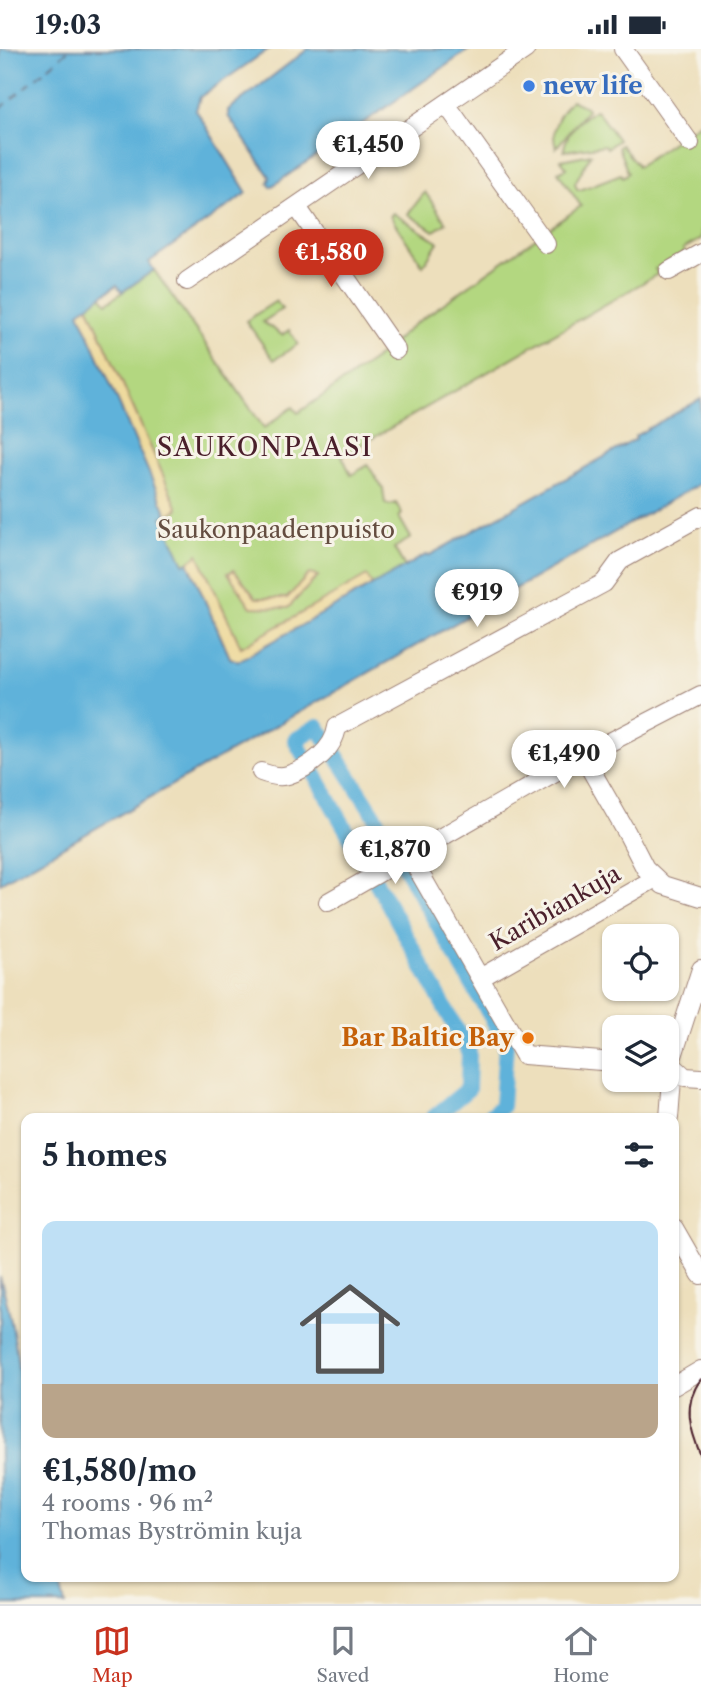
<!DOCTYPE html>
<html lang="en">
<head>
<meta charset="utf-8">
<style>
  :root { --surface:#fff; --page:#f6f6f7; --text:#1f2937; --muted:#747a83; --line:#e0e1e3; --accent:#c8321e }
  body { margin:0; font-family:"Libre Caslon Text",serif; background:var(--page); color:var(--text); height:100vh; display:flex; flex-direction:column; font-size:26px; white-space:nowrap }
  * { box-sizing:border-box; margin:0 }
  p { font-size:23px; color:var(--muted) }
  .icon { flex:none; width:38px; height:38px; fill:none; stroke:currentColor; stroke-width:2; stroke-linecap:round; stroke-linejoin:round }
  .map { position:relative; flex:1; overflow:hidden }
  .details { position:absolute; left:21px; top:1064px; width:658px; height:469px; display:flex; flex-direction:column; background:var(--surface); border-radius:14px; box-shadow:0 2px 5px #0004 }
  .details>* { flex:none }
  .fabs { position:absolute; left:602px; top:875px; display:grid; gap:14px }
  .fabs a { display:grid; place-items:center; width:77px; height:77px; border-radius:14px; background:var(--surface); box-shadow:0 2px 5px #0004; font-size:35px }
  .price { position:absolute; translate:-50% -60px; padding:0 16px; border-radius:24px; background:#fff; color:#222; font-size:23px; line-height:46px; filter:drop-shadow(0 2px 4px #0008) }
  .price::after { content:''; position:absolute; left:50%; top:42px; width:21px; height:16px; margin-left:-10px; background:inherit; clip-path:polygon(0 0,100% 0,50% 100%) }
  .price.current { background:var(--accent); color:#fff }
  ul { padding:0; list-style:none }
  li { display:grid; align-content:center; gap:14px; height:371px; padding:0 21px }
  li+li { border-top:2px solid var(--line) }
  li span { display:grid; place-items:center; height:217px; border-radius:14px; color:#555 }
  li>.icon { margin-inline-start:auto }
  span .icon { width:126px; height:126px; fill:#fffc; stroke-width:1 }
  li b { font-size:30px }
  h2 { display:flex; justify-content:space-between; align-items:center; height:84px; padding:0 21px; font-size:30px }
  .status { display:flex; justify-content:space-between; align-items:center; height:49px; padding:0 35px; background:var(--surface); direction:ltr }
  .status svg { height:19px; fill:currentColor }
  .tabs { display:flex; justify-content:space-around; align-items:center; height:98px; border-top:2px solid var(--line); background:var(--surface); font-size:19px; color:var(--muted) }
  .tabs a { display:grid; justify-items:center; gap:4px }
  .tabs .current { color:var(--accent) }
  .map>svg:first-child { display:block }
  .green { fill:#b3d780; stroke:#7e7b56; stroke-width:2 }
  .sand { fill:#eeda9e; stroke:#9c7c64; stroke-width:2 }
  .water { fill:#5eb2da; stroke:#546882; stroke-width:2 }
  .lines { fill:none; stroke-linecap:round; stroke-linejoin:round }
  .canal { stroke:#5eb2da; stroke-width:16 }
  .ferry { stroke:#515268; stroke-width:2; stroke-dasharray:9 7; stroke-linecap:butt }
  .street-casing { stroke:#9c7f74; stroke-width:20 }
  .street { stroke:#fff; stroke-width:18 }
  .tram { stroke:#4a1f2b; stroke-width:2 }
  .shop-dot { fill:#3f7fe0; stroke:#f7f3e8; stroke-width:2.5 }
  .food-dot { fill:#e8710a; stroke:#f7f3e8; stroke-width:2.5 }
  .labels { text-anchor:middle; stroke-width:6; stroke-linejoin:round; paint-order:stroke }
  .shop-label { font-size:24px; font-weight:bold; fill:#366cbe; stroke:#f7f3e8; text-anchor:start }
  .park-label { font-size:24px; fill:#644d40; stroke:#f7f3e8 }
  .street-label { font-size:24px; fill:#4a1f2b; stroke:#f7f3e8 }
  .food-label { font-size:24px; font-weight:bold; fill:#c56008; stroke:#f7f3e8; text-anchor:end }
  .neighbourhood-label { font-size:26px; letter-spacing:2px; fill:#4a1f2b; stroke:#f7f3e8 }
</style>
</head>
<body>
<div class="status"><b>19:03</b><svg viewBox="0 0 49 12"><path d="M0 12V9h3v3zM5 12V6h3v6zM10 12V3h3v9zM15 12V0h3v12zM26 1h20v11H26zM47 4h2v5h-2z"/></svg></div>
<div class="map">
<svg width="701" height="1555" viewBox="0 0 701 1555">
  <rect width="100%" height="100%" fill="#f7f3e8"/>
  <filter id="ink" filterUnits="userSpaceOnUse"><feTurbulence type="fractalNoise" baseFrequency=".0143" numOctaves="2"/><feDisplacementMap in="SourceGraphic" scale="14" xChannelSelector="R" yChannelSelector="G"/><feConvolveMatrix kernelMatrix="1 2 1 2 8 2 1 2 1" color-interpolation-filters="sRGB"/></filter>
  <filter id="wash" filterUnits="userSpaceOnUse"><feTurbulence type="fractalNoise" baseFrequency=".00686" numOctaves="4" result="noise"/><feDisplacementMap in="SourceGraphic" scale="28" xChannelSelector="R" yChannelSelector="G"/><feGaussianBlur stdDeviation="1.57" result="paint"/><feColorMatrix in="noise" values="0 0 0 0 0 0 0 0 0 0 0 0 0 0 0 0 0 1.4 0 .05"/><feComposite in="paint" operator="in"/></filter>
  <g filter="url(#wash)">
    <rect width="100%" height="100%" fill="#eddfbc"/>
    <path class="green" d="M 571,51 L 586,58 L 587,61 L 556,99 C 550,79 558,67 571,51 Z
      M 596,61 L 618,91 L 607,99 L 605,96 L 564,102 C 564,85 582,67 596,61 Z
      M 701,73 L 701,190 L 683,200 L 685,203 L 655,220 L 658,225 L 342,407 L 351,426 L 368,416 L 383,440 L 385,455 L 390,456 L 396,454 L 402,465 L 399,468 L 411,489 L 394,499 L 405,518 L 238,613 L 230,609 L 188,513 L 184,516 L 162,468 L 167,465 L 79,263 L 101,247 L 107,254 L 154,221 L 264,379 L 293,358 L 298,364 L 374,311 L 412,277 L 581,157 L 558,123 L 567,119 L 561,111 L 591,105 L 575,134 L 577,140 L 580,141 L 621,125 L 623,128 L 628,124 L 618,98 L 621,96 L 638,117 Z
      M 425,143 L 446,174 L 434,182 L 408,165 Z
      M 393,164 L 438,193 L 423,217 L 390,167 Z
      M 276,252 L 282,260 L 263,273 L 282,286 L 289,281 L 298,295 L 274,311 L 246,272 Z"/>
    <path class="sand" d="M 88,256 L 178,460 L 167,466 L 79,263 Z
      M 198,505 L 241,598 L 367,527 L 372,536 L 238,613 L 230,609 L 188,513 Z
      M 234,521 L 256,549 L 287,549 L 309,525 L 318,527 L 288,559 L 251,558 L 228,524 Z"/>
    <path class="water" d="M 0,0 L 269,0 L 200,48 L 196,61 L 247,144 L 149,213 L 154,221 L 122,243 L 117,236 L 79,263 L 167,465 L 162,468 L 184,515 L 188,513 L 230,609 L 238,612 L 426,506 L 428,507 L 636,390 L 635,387 L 701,350 L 701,434 L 0,834 Z
      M 308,0 L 470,0 L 271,138 L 268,134 L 270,128 L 228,67 L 228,61 Z
      M 0,1228 C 29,1325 26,1427 26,1528 L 58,1528 L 65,1555 L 0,1555 Z"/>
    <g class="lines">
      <path class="canal" d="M 433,1069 L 468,1040 L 469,1003 L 384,847 L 295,691 L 318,678 L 375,767 L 506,994 L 502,1057 L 487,1069"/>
      <path class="ferry" d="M 0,60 L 70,0"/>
    </g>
  </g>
  <g filter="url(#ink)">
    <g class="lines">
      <g class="street-casing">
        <path id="street" d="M 623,0 L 690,94
          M 446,55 L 546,195
          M 297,158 L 396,301
          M 669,222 L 701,204
          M 187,232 L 526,0
          M 583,707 L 627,784 L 645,819 L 663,836 L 701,848
          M 261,723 C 269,726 279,729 288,726 C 309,719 334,701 337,678 L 604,534 L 620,512 L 701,467
          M 410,807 L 524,1006 L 614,1013
          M 328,853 L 583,707 L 701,646
          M 701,920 L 672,1010 L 673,1017 L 685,1028 L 701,1029
          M 480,929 L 654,830
          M 667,1017 L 673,1017 L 669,1069
          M 674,1179 L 701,1226
          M 674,1337 L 701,1321"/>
      </g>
      <use href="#street" class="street"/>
      <path class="tram" d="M 701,1330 C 682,1356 690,1380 701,1407"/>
    </g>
  </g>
  <circle class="shop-dot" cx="529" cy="37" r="7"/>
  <circle class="food-dot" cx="528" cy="989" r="7"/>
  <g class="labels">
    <g class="shop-label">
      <text x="543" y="45">new life</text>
    </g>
    <g class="park-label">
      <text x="276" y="489">Saukonpaadenpuisto</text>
    </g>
    <g class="street-label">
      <text transform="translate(555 859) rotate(-30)" y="8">Karibiankuja</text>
    </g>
    <g class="food-label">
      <text x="514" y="997">Bar Baltic Bay</text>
    </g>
    <g class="neighbourhood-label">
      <text x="265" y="407">SAUKONPAASI</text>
    </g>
  </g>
</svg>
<div class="fabs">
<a><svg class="icon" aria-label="locate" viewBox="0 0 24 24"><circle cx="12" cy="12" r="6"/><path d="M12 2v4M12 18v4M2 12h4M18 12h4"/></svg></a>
<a><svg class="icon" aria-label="layers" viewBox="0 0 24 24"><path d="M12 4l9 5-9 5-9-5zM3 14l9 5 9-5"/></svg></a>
</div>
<b class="price" style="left:368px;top:132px">€1,450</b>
<b class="price current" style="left:331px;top:240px">€1,580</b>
<b class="price" style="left:477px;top:580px">€919</b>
<b class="price" style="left:564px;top:741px">€1,490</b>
<b class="price" style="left:395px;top:837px">€1,870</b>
<section class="details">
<h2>5 homes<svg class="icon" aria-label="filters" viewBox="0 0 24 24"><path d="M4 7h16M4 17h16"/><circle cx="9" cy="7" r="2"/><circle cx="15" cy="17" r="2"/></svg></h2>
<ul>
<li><span style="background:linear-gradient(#bfe0f5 75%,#b9a48a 0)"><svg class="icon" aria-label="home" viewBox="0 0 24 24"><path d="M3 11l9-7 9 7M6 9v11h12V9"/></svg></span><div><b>€1,580/mo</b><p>4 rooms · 96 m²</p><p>Thomas Byströmin kuja</p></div></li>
</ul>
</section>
</div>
<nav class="tabs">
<a class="current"><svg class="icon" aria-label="map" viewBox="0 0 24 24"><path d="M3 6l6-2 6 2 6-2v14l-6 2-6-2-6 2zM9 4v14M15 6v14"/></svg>Map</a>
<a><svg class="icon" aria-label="saved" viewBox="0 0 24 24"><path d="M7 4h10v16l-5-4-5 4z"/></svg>Saved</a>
<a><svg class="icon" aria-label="home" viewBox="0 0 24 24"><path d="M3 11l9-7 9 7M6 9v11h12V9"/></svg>Home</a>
</nav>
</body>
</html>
